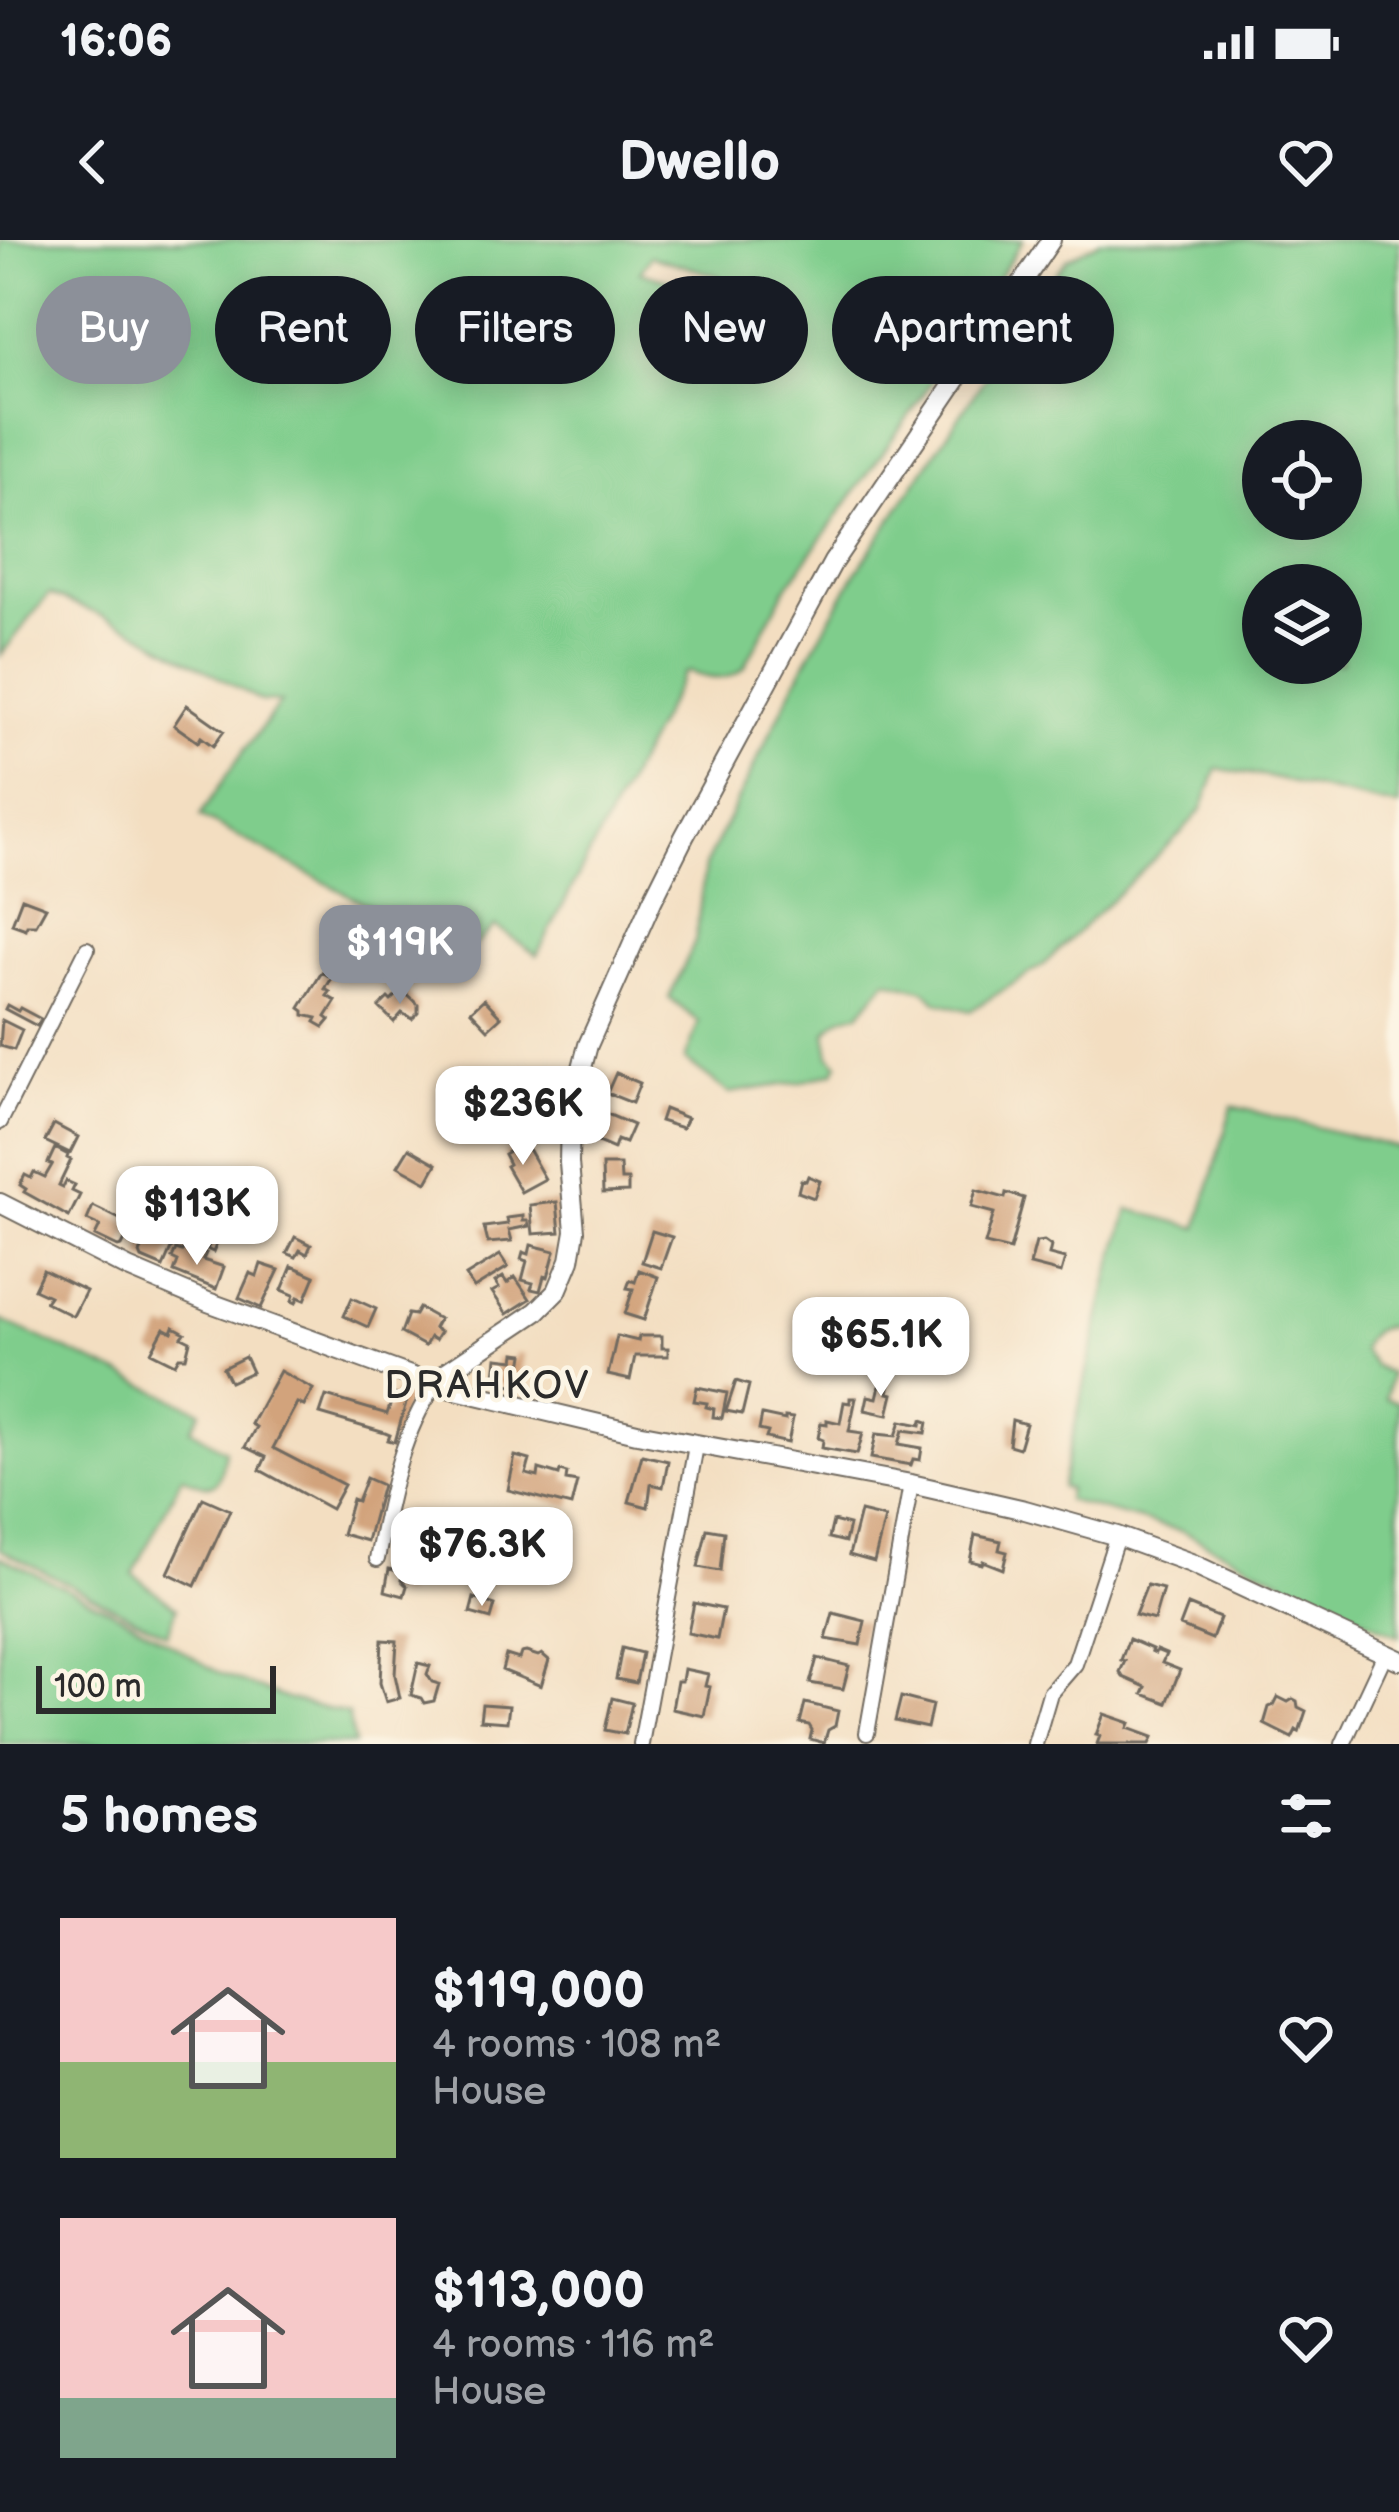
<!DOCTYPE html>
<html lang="en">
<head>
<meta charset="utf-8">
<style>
  :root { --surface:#171b24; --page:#20242c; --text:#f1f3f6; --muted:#9ea1a6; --accent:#8c9099 }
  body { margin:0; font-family:"Balsamiq Sans",sans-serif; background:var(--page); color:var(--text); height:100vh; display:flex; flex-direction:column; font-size:45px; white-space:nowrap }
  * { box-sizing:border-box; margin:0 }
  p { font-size:39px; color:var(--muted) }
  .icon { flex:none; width:66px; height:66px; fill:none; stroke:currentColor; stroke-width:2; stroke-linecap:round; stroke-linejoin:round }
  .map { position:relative; height:1504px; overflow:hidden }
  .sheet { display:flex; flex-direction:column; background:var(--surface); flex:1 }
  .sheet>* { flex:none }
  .hud { position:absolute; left:36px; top:36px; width:1329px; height:108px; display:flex; gap:24px }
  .fabs { position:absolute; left:1242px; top:180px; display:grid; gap:24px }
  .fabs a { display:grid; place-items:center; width:120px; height:120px; border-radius:50%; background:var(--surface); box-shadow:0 6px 30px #0003; font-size:60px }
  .scale { position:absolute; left:36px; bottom:30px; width:240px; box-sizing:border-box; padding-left:12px; border:6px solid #2b2b2b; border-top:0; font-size:33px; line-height:42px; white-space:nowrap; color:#2b2b2b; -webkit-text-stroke:9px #fcf5e5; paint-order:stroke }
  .price { position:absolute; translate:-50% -102px; padding:0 27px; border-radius:24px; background:#fff; color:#222; font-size:39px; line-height:78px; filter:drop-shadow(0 3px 6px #0008) }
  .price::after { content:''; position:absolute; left:50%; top:72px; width:36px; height:27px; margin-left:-18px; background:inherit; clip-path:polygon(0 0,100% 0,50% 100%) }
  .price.current { background:var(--accent); color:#fff }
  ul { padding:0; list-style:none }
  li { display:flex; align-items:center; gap:36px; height:300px; padding:0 60px }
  li span { display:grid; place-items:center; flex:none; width:336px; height:240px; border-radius:0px; color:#555 }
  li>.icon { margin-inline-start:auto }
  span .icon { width:144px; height:144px; fill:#fffc; stroke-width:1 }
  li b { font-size:51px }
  h2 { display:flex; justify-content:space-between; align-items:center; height:144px; padding:0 60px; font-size:51px }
  .pill { padding:0 42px; border-radius:54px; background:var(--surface); box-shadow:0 6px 30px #0003; font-size:42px; line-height:108px }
  .pill.current { background:var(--accent); color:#fff }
  .status { display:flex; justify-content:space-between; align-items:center; height:84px; padding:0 60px; background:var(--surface); direction:ltr }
  .status svg { height:33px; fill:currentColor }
  header { display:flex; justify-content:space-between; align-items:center; height:156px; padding:0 60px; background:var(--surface); font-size:54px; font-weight:600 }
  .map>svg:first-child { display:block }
  .green { fill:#7fcd8c; stroke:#557c5c; stroke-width:3; fill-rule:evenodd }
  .building { fill:#d2a37b }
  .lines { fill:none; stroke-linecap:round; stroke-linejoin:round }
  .street-casing { stroke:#716a60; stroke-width:18 }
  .secondary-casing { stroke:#716a60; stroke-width:22 }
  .street { stroke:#fff; stroke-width:14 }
  .secondary { stroke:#fff; stroke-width:18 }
  .labels { text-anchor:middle; stroke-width:9; stroke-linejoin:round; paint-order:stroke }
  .quarter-label { font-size:39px; letter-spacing:3px; fill:#2b2b2b; stroke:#fcf5e5 }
</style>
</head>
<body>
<div class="status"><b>16:06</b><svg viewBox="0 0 49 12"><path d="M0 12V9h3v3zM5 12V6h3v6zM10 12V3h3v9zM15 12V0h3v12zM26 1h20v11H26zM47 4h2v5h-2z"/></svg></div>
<header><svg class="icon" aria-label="back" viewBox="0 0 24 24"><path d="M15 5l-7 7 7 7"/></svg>Dwello<svg class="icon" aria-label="heart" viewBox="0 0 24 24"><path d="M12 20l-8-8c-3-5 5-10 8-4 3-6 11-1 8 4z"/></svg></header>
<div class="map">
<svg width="1399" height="1504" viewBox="0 0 1399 1504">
  <rect width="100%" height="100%" fill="#fcf5e5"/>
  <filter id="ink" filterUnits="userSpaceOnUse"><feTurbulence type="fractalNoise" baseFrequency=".00833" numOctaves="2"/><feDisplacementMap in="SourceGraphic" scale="24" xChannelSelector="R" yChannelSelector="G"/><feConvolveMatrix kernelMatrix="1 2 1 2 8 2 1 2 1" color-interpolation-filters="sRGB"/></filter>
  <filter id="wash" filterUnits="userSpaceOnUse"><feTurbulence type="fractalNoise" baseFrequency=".004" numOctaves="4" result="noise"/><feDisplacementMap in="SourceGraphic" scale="48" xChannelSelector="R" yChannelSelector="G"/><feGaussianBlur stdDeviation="2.7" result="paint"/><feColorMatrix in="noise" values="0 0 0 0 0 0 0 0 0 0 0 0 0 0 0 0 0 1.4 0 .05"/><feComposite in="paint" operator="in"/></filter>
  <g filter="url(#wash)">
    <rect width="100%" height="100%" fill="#f3dec1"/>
    <path class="green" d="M 0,0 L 1023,0 L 913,170 L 784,351 L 744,428 C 727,443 709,439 689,432 L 684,433 L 537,715 L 495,686 L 458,722 L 405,685 L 200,576 L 235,523 L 281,462 L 261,461 L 130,387 L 49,354 L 0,416 ZM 651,16 L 719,36 L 720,37 L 709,52 L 640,32 Z
      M 1102,0 L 1399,0 L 1399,567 L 1263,536 L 1217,529 L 1202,569 L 1181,593 L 1043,725 L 970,771 L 937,762 L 925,750 L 887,740 L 859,774 C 843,775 835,780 826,793 L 830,815 L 838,824 L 834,832 L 801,842 L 729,853 L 685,820 L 699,782 L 669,758 L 695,702 L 705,626 L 804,425 L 855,334 L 1043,50 L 1067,19 ZM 1263,201 L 1341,201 L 1341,279 L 1263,279 ZM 1263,345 L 1341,345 L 1341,423 L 1263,423 Z
      M 1232,866 L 1399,908 L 1399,1089 C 1380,1084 1366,1091 1362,1111 L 1374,1125 L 1390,1134 L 1386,1159 L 1399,1163 L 1399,1396 L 1181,1291 L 1066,1260 L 1068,1249 L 1061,1247 L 1110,1032 L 1129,969 L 1198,988 Z
      M 0,1080 L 201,1171 L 191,1189 L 225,1210 C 219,1247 218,1254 182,1236 L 133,1334 L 177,1368 L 167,1394 L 0,1309 Z
      M 0,1316 L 129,1379 L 221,1434 L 287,1459 L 348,1474 L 354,1504 L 0,1504 Z"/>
    <g id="blocks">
      <path class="building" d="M 187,465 L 224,491 L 213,506 L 201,497 L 198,502 L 174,485 Z
        M 22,658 L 46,667 L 36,685 L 27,685 L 26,689 L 12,684 Z
        M 322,732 L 332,738 L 325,749 L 330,752 L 327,756 L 336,761 L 326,777 L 330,780 L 324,787 L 315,782 L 317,778 L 304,775 L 304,771 L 300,768 Z
        M 402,750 L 418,765 L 418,773 L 412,779 L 402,773 L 394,782 L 379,767 L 388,758 L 391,761 Z
        M 484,759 L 501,777 L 488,789 L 471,771 Z
        M 7,765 L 18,771 L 20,768 L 41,779 L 37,786 L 5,769 Z
        M 2,780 L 22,790 L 14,810 L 0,806 Z
        M 616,833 L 640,843 L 632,863 L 607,853 Z
        M 453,836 L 470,845 L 458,867 L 441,858 Z
        M 664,869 L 687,878 L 682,888 L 660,881 Z
        M 605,873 L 633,885 L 625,903 L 617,900 L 614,909 L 593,900 Z
        M 54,884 L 78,897 L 70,913 L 45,901 Z
        M 524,902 L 545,939 L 521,952 L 506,926 L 509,924 L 504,914 Z
        M 55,908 L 68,915 L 67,918 L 71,920 L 59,945 L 63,947 L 66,941 L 75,945 L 72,951 L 80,955 L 69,977 L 24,952 L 26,949 L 20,945 L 25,935 L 31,938 L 34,932 L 45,937 L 52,925 L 48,923 Z
        M 409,908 L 437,924 L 427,942 L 398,926 Z
        M 602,925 L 620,925 L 621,940 L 628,940 L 628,952 L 603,953 Z
        M 808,936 L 820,941 L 814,958 L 798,952 L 801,940 L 806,941 Z
        M 976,950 L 1005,958 L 1006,953 L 1024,958 L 1010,1010 L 985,1004 L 994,973 L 971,967 Z
        M 557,962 L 560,992 L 533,994 L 530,965 Z
        M 93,966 L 132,985 L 122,1006 L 118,1007 L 95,996 L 100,986 L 87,980 Z
        M 217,975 L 227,979 L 213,1012 L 207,1009 L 219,983 L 214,981 Z
        M 523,976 L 523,981 L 528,981 L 529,986 L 509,990 L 512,1001 L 488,1003 L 484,987 L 508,984 L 507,978 Z
        M 652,991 L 672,997 L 661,1028 L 642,1022 Z
        M 150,992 L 174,1002 L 163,1027 L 142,1018 L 140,1013 Z
        M 295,997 L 311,1005 L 307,1014 L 300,1010 L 296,1017 L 287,1013 Z
        M 1044,1001 L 1051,1006 L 1049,1015 L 1065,1019 L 1061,1033 L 1030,1025 L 1036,1002 Z
        M 531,1005 L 555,1011 L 548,1037 L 544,1036 L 540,1051 L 531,1049 L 533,1043 L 522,1040 L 527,1021 L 521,1019 L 523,1012 L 529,1014 Z
        M 184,1008 L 196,1013 L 198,1009 L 206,1013 L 203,1020 L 224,1027 L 216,1049 L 174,1032 L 178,1021 L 172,1018 L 176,1009 L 182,1011 Z
        M 500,1015 L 508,1027 L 474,1048 L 466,1036 Z
        M 261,1024 L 279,1030 L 261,1068 L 239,1058 L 250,1033 L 257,1036 Z
        M 292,1026 L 315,1036 L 305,1060 L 298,1057 L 296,1063 L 292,1061 L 294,1055 L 282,1050 Z
        M 43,1030 L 86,1051 L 73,1076 L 45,1062 L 49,1056 L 34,1049 Z
        M 639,1030 L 658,1037 L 644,1080 L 625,1074 L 633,1049 L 627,1048 L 630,1040 L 635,1042 Z
        M 503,1037 L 507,1043 L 515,1037 L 530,1059 L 507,1074 L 492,1052 L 499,1048 L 495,1042 Z
        M 352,1058 L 376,1069 L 368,1087 L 344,1076 Z
        M 419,1068 L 439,1079 L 434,1088 L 440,1092 L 435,1100 L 430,1097 L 425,1106 L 401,1093 L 408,1074 L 415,1075 Z
        M 174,1087 L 185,1093 L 182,1097 L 190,1101 L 186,1117 L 179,1117 L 175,1124 L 151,1112 L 164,1088 L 172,1092 Z
        M 617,1096 L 638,1101 L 639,1096 L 662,1096 L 662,1108 L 668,1108 L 668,1116 L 635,1116 L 630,1140 L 608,1135 Z
        M 516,1113 L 524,1114 L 519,1145 L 494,1144 L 497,1118 L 515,1120 Z
        M 245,1117 L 252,1132 L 230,1142 L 223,1128 Z
        M 280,1131 L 313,1149 L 304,1166 L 297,1163 L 273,1208 L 344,1245 L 331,1269 L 260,1230 L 266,1217 L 245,1207 L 256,1187 L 251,1184 Z
        M 882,1137 L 891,1140 L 888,1153 L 893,1154 L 888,1175 L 865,1170 L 868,1156 L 877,1158 Z
        M 736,1141 L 749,1145 L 742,1174 L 726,1171 Z
        M 697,1147 L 727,1153 L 722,1178 L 713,1177 L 714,1169 L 706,1167 L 707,1163 L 694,1161 Z
        M 394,1154 L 407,1159 L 395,1202 L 388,1200 L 390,1195 L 385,1193 L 320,1174 L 326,1156 L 387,1174 Z
        M 850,1158 L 856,1158 L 849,1191 L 863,1193 L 857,1214 L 822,1208 L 823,1200 L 818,1198 L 821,1183 L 827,1184 L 827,1180 L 840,1183 L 844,1162 L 850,1163 Z
        M 762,1175 L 785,1180 L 785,1177 L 793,1178 L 788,1203 L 766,1198 L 768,1192 L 759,1190 Z
        M 922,1180 L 928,1182 L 926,1193 L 903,1190 L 899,1204 L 922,1208 L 920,1220 L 913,1219 L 911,1225 L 871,1218 L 876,1194 L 896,1196 L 901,1181 L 921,1185 Z
        M 1012,1180 L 1026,1184 L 1019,1208 L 1009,1205 Z
        M 642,1215 L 668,1221 L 663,1247 L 651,1244 L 648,1267 L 629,1262 Z
        M 515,1216 L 530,1220 L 526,1234 L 538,1237 L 539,1229 L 559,1235 L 560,1231 L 567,1233 L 566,1240 L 577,1242 L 571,1266 L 508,1250 Z
        M 366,1238 L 382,1245 L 367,1301 L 342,1294 L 352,1259 L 357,1261 Z
        M 203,1258 L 230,1270 L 195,1346 L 168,1333 Z
        M 860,1272 L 885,1278 L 874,1322 L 849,1315 Z
        M 399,1275 L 438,1284 L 436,1295 L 451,1298 L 447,1316 L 393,1304 Z
        M 535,1280 L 568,1290 L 565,1302 L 531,1292 Z
        M 833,1281 L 849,1285 L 845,1302 L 829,1298 Z
        M 707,1289 L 724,1292 L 720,1331 L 698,1327 Z
        M 975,1295 L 1001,1301 L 999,1310 L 1007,1312 L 1003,1329 L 983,1321 L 982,1324 L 970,1321 Z
        M 389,1329 L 403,1332 L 401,1340 L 407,1346 L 404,1356 L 385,1351 Z
        M 1147,1345 L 1163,1349 L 1154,1380 L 1135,1375 Z
        M 474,1358 L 495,1365 L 491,1379 L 470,1373 Z
        M 694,1363 L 723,1369 L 717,1399 L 688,1393 Z
        M 1188,1365 L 1220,1378 L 1212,1399 L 1180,1386 Z
        M 833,1373 L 865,1381 L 860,1405 L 826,1399 Z
        M 1129,1399 L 1152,1409 L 1151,1411 L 1155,1413 L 1156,1410 L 1166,1414 L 1162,1423 L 1180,1430 L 1167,1463 L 1143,1454 L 1146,1447 L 1123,1437 L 1120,1432 L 1125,1421 L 1121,1420 Z
        M 382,1400 L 397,1401 L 395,1435 L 400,1458 L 386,1462 L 380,1443 Z
        M 622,1408 L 642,1413 L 636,1443 L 616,1439 Z
        M 526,1412 L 538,1416 L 542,1414 L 549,1420 L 541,1446 L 502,1430 L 506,1415 L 519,1419 L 521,1413 Z
        M 817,1418 L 849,1426 L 843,1449 L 810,1443 Z
        M 418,1423 L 430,1426 L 427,1434 L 432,1442 L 439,1444 L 434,1461 L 424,1463 L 421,1458 L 411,1455 Z
        M 684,1429 L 708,1434 L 705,1446 L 710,1447 L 704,1476 L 672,1469 L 677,1441 L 682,1441 Z
        M 901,1457 L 932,1465 L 927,1488 L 895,1481 Z
        M 1278,1457 L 1288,1462 L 1293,1459 L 1297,1461 L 1298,1467 L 1306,1471 L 1299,1492 L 1296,1490 L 1292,1498 L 1264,1484 L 1269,1467 L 1274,1465 Z
        M 612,1458 L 632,1463 L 625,1494 L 605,1490 Z
        M 805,1463 L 838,1471 L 835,1486 L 828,1490 L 824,1503 L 810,1499 L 812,1490 L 809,1485 L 800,1483 Z
        M 482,1464 L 509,1466 L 507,1482 L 480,1480 Z
        M 1104,1474 L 1130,1483 L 1128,1488 L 1153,1497 L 1150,1504 L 1097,1504 L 1100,1496 L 1096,1495 Z"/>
    </g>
  </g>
  <g filter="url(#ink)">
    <use href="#blocks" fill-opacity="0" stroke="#716a60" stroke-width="3"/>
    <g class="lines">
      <g class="street-casing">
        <path id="street" d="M 0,882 L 87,709
          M 377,1319 C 389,1260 400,1195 435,1145
          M 867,1493 L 911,1244
          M 641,1504 L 696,1206
          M 1035,1504 L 1050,1453 L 1075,1424 L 1117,1296
          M 1343,1504 L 1385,1414"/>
      </g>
      <g class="secondary-casing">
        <path id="secondary" d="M 0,963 L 128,1028 L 208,1062 L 435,1145 L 637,1193 L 911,1244 L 1025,1270 L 1117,1296 L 1191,1323 L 1399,1420
          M 435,1145 L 448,1131 L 536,1072 L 557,1051 L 570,1020 L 575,991 L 569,923 L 570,873 L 588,805 L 652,661 L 684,597 L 833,322 L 1051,0"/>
      </g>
      <use href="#street" class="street"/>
      <use href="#secondary" class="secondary"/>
    </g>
  </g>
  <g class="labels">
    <g class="quarter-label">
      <text x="488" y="1158">DRAHKOV</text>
    </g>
  </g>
</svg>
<div class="fabs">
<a><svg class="icon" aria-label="locate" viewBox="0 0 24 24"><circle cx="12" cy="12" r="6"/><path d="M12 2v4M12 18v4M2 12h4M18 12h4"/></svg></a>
<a><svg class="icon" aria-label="layers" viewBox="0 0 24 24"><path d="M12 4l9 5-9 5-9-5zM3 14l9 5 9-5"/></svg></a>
</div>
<div class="scale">100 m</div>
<b class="price current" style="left:400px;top:767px">$119K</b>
<b class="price" style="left:523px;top:928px">$236K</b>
<b class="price" style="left:197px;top:1028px">$113K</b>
<b class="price" style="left:881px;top:1159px">$65.1K</b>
<b class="price" style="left:482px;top:1369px">$76.3K</b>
<div class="hud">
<a class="pill current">Buy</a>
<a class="pill">Rent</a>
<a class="pill">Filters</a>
<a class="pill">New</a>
<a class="pill">Apartment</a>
</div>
</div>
<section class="sheet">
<h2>5 homes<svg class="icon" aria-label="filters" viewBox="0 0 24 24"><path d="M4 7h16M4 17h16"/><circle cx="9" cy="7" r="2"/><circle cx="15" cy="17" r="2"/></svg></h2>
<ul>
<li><span style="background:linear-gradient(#f6c9c9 60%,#8fb573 0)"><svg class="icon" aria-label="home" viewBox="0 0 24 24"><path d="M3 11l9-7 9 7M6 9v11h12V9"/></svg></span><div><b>$119,000</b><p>4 rooms · 108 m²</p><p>House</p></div><svg class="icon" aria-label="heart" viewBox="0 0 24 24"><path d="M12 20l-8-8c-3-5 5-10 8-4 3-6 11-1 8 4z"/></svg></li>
<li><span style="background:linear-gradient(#f6c9c9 75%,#7fa58c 0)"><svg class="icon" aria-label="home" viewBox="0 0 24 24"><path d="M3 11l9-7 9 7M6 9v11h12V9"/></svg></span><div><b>$113,000</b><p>4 rooms · 116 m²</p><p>House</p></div><svg class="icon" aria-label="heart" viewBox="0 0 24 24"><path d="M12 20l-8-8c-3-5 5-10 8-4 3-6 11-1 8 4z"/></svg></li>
</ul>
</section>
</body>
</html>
